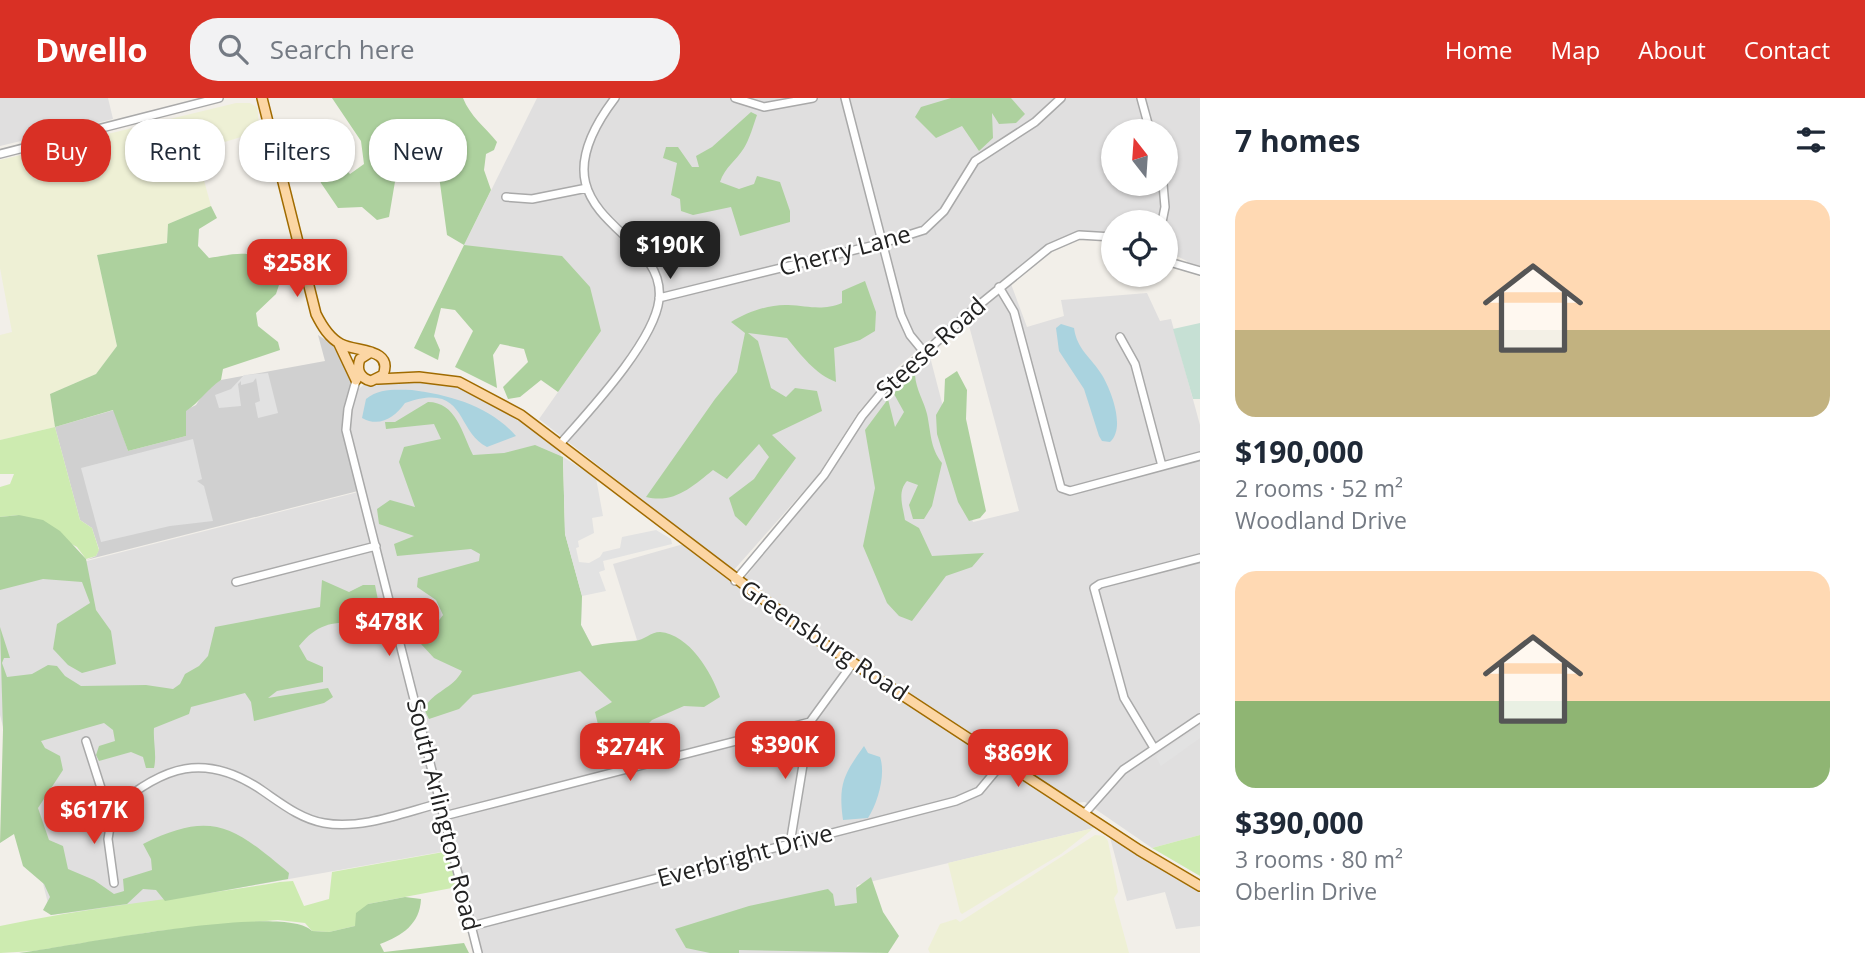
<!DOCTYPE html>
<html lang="en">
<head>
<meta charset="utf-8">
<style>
  :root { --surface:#fff; --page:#f2f2f3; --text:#1f2937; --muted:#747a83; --accent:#d93025 }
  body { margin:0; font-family:"Open Sans",sans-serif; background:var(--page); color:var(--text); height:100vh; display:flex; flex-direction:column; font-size:26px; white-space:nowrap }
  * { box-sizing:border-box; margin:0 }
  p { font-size:23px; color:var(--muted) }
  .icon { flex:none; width:38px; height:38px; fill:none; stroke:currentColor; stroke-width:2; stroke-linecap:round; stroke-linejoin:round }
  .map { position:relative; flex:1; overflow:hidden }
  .panel { display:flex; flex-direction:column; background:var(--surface); width:665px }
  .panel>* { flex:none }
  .top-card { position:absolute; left:21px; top:21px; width:665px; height:63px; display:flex; gap:14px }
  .needle { width:46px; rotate:343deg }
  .tools { position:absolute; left:1101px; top:21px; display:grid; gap:14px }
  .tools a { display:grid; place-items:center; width:77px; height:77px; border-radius:50%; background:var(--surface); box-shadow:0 2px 5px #0004; font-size:35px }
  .price { position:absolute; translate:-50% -60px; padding:0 16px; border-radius:14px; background:var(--accent); color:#fff; font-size:23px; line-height:46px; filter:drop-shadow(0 2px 4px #0008) }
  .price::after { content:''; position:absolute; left:50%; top:42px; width:21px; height:16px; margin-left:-10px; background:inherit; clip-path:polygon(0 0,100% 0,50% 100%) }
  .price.active { background:#222; color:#fff }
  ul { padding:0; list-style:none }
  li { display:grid; align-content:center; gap:14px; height:371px; padding:0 35px }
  li span { display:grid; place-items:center; height:217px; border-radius:21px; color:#555 }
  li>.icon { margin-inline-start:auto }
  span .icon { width:126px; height:126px; fill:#fffc; stroke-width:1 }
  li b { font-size:30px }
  h2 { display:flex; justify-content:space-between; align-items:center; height:84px; padding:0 35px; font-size:30px }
  .chip { padding:0 24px; border-radius:28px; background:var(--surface); box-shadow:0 2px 5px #0004; font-size:24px; line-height:63px }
  .chip.active { background:var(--accent); color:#fff }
  header { display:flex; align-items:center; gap:42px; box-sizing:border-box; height:98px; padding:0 35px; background:var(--accent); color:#fff }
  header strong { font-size:33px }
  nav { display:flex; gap:38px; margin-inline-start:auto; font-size:24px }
  .search { width:490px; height:63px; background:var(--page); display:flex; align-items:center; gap:18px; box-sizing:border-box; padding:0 24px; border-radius:28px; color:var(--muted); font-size:26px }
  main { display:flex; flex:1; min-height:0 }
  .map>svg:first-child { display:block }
  .residential { fill:#e0dfdf; fill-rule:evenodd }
  .religious { fill:#d0d0d0 }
  .farmland { fill:#eef0d5 }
  .grass { fill:#cdebb0 }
  .forest { fill:#add19e }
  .wetland { fill:#c6e0d4 }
  .parking { fill:#e2e2e2 }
  .water { fill:#aad3df }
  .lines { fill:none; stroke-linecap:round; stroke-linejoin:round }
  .minor-casing { stroke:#a9a9a9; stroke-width:10 }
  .major-casing { stroke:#a06b00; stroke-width:12 }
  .minor { stroke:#fff; stroke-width:7 }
  .major { stroke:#fcd6a4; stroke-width:9 }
  .labels { text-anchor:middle; stroke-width:5; stroke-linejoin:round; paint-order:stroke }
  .street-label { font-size:24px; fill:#222; stroke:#fff }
</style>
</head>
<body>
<header>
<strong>Dwello</strong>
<div class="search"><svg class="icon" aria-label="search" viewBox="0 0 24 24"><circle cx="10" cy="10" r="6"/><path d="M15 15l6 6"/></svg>Search here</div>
<nav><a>Home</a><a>Map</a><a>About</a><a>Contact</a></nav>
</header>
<main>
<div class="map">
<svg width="1200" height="855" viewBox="0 0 1200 855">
  <rect width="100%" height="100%" fill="#f2efe9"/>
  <path class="residential" d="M 0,0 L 108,0 L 113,21 L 0,48 Z
    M 537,0 L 1200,0 L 1200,173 L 1184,170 L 1187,163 L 1166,153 L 1166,124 L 1113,124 L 1113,139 L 1065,141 L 934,245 L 931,241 L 898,269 L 859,313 L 818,377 L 733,473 L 539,321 L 601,233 L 464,147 ZM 1113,33 L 1166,33 L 1166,86 L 1113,86 Z
    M 1011,186 L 1027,229 L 1064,218 L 1061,202 L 1147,195 L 1160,223 L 1171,221 L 1200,327 L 1200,737 L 1152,750 L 1085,704 L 1074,705 L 832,547 L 743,483 L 883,297 L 929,255 L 973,424 L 1019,413 L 968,224 Z
    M 384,280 L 459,284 L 560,346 L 565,436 L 582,498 L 581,527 L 592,548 L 637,542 L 613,466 L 687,445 L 735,483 L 1092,721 L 1094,730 L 857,787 L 877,855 L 478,855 L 452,752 L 165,803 L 51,817 L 0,617 L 0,485 L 362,393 L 346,332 L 355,294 L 367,284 Z
    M 1108,732 L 1200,788 L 1200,828 L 1176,831 L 1165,794 L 1127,803 Z"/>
  <path class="religious" d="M 318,237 L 332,246 L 353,282 L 342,331 L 358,393 L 86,462 L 96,458 L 99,451 L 92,430 L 80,422 L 55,329 L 114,312 L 128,353 L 186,338 L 186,312 L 196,307 L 206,291 L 221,282 L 325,263 Z"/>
  <path class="farmland" d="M 236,5 L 250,5 L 257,9 L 260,33 L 196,53 L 211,108 L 168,126 L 167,145 L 97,157 L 117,248 L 96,276 L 50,296 L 55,329 L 0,342 L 0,237 L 12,234 L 0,170 L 0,62 Z
    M 1094,730 L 1061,756 L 962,816 L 960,814 L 948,765 Z
    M 1095,737 L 1104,738 L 1108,743 L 1118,794 L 1114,800 L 1129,855 L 930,855 L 928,851 L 940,826 L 956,821 L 960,824 Z"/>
  <path class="grass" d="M 55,329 L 80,422 L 92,430 L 99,452 L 96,458 L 86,461 L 77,449 L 19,417 L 0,419 L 0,389 L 10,386 L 14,376 L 0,376 L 0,342 Z
    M 1200,737 L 1200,778 L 1152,750 Z
    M 449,753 L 457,789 L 368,806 L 355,828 L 329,834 L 312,833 L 305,825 L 278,822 L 241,825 L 158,833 L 34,853 L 0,855 L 0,828 C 92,808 187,800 280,784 L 293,783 L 304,808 L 329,801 L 332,774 Z"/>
  <path class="forest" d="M 332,0 L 463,0 C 470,18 485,29 497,44 L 494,52 L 486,56 L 484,72 L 491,92 L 464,147 L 562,158 L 590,189 L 601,233 L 558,294 L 541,282 L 520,299 L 508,301 L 503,289 L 528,264 L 524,251 L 500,246 L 493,257 L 497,290 L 455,269 L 473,233 L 455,212 L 441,210 L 434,238 L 440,252 L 438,262 L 414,250 L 464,147 L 447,137 L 439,78 L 413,57 L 399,60 L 389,119 L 377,122 L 362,109 L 338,110 L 321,85 L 315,65 L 332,58 L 350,76 L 364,66 L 361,43 Z
    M 951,0 L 1011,0 L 1025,16 L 1016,25 L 999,26 L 992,15 L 993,40 L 979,53 L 962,28 L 936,40 L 915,19 L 921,9 Z
    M 751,14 L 757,17 C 753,28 750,40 744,50 C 736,63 725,69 720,84 L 739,91 L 754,86 L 757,78 L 780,84 L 790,113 L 790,124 L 740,138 L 731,109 L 693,117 L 681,113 L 680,101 L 671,97 L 677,65 L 663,60 L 666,49 L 678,49 L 692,69 L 699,69 L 696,58 L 712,49 Z
    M 211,108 L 217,120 L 199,131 L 198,148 L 209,160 C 248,154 259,149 279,187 L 276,196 L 256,215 L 258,228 L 278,244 L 280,252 L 223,271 L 221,282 C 207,291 200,304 186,313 L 186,338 L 128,353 L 113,312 L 55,329 L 50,296 L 96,276 L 117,248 L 97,157 L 167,145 L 168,126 Z
    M 865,183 L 876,214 L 875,233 L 860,242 L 834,250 L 836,284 C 815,276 801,257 787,240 L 748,235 L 758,243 L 771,290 L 786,299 L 795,290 L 817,293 L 822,313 L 772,337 L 796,360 L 746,428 L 735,418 L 729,400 L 754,381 L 769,359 L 759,346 L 727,381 L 713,372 C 692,389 674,406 646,399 L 715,301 L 737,274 L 745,235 L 731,224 C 747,214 770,206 788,207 C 809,208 822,213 842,205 L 842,193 Z
    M 957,273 L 967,292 L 966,321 L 986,413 L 980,420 L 969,423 L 958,404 L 937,336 L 936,317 L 944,303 L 945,281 Z
    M 915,277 C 916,292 924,303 927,316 C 931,334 930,350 942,365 L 932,408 L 924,421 L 913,421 L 909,407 L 918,387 L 907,383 C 897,394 903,409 905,422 L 919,430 L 932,458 L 984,455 L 972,469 L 946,478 L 912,523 L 899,518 L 887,505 L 863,448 L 875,390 L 865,332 L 888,301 L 895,329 L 904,314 L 894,296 L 902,283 Z
    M 428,304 C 456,304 462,335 473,357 L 504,355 L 535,347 L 563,359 L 565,436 L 582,498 L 581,527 L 592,548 C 606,545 620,544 635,543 C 644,542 651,534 660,534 C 689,536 712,575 720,599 L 704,609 L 684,608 L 652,622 L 643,631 L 601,639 L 595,614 L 612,604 L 580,573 L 473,597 L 459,611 L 429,621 L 424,611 C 433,593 453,591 462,573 L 434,560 L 421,546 L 443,517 L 436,502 L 417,489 L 418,480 L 479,463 L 480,456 L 471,451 L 397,458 L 394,446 L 414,438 L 379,426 L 377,411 L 390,402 L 415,409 L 399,364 L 404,349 L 441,341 L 434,326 L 386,331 L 385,324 L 395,324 Z
    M 19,417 L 43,422 L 60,433 L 86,461 L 96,512 L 111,533 L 116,566 L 82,575 L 68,567 L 53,551 L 57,526 L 90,505 L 82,484 L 43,481 L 0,492 L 0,419 Z
    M 322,482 L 349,494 L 363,487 L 375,487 L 380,512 L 375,524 C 342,526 323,518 299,548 L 307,562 L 323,569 L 323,584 L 277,593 L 268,600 L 328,590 L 333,599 L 324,605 L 254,623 L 251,604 L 245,595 L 191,609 L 189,616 L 154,630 C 153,644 157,657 154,670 L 146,670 L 143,659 L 131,654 L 99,663 L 96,657 L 99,648 L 115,643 L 113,632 L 104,625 L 41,643 L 45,650 L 60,658 L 63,672 L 38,710 L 49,742 L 63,748 L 68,771 L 94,782 L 114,796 L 124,793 L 123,781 L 152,772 L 151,761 L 143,746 C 212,712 233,728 289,775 L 288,781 L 165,803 L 156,792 L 143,791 L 127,806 L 51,817 L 43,812 L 50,799 L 44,786 L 23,768 L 14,736 L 0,745 L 3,632 L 0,529 L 10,560 L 4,560 L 2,565 L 7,579 L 32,576 L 48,567 L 57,568 L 65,578 L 81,588 L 146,587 L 173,591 L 180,586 L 185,576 L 199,568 L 208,558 L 215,529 L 320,509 Z
    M 871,779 L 883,814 L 899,838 L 888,855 L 739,852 L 739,855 L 710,855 L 686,850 L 675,831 L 749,808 L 828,791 L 833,796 L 835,808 L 857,805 L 856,790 Z
    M 405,799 L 421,801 C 420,826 402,838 380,846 L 384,854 L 464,845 L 469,855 L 19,855 C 68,849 284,804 312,833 L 329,834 L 355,828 L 356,815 L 368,806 Z"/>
  <path class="wetland" d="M 1200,225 L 1200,301 L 1193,301 L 1173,231 Z"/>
  <path class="parking" d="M 268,275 L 278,315 L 258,320 L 255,305 L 260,303 L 256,280 L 253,284 L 241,287 L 241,283 L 238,286 L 241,308 L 219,310 L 215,297 L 231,291 L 244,277 Z
    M 193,341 L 202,381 L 197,383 L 204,388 L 213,423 L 170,428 L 101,444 L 81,370 Z
    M 563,359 L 596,380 L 603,418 L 592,420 L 594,435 L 578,443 L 579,449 L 576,450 L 579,464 L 589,465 L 600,459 L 603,454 L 620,450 L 622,439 L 656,432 L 671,441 L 672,446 L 603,463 L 605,472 L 599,474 L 606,493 L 582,498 L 565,436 Z
    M 1200,628 L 1200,640 L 1161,668 L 1156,659 L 1161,654 Z"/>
  <path class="water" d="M 1061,226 L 1074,230 C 1077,252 1091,259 1102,277 C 1111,292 1126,330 1110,344 L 1102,343 L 1099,338 L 1084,291 L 1059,253 L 1056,230 Z
    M 412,292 C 450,297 490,308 516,338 L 487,349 C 455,333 467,283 405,305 C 395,319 380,330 362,320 L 366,301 C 380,290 395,292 412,292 Z
    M 864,648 L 868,655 L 880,659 C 886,676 878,705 868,720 L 843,722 C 838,686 844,676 864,648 Z"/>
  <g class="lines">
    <g class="minor-casing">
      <path id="minor" d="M 735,0 L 764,9 L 813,0
        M 845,0 L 901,217 L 910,237 L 924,254
        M 1141,0 L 1150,33
        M 0,56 L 219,0
        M 506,99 L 532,101 L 587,90
        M 1162,124 L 1165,109 L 1163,86
        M 1166,163 L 1200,173
        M 999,189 L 1014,214 L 1061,390 L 1070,393 L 1200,358
        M 659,200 L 883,145 L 924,132 L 944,113 L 975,63 L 1035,24 L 1061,0
        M 1120,239 L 1135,266 L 1162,368
        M 357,279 L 348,311 L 346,332 L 478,855
        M 560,346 C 589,313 654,244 659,202 C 668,128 522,122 615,0
        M 735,483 L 824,377 L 862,318 L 887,288 L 968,216 L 1049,150 L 1079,137 L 1113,139
        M 236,484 L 376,448
        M 86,643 L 101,690 L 113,711 L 108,741 L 114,785
        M 1154,650 L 1124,600 L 1094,490 L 1100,486 L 1200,460
        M 113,711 C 163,668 205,653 263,693 C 282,706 301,721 324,725 C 362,732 405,714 441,705
        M 1084,716 L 1123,672 L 1200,620
        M 444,718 L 810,624 L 853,565
        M 790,746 L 810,624
        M 472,828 L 956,703 L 979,693 L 1004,663"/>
    </g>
    <g class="major-casing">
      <path id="major" d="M 262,0 L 316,216 C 322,228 329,240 341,246 C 356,254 394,250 383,277 L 371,283 C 360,280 356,272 360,261 L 371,254
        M 339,246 L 356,282
        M 378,281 L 419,279 L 459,284 L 521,317 L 812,538 L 1139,752 L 1200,788"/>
    </g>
    <use href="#minor" class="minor"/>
    <use href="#major" class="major"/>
  </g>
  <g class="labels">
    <g class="street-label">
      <text transform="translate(845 153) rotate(-15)" y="8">Cherry Lane</text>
      <text transform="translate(931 250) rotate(-42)" y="8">Steese Road</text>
      <text transform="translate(824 543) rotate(34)" y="8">Greensburg Road</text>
      <text transform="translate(443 717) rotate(76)" y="8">South Arlington Road</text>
      <text transform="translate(745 758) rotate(-15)" y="8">Everbright Drive</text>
    </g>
  </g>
</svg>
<div class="tools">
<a><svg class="needle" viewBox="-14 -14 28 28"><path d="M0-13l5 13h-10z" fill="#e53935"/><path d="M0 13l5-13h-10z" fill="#747a83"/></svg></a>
<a><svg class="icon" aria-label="locate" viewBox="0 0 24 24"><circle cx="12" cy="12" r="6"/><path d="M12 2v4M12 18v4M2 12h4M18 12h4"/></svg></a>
</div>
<b class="price active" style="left:670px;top:183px">$190K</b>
<b class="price" style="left:297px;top:201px">$258K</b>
<b class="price" style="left:389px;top:560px">$478K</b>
<b class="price" style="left:785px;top:683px">$390K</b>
<b class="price" style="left:630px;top:685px">$274K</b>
<b class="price" style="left:1018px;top:691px">$869K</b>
<b class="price" style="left:94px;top:748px">$617K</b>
<div class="top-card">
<a class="chip active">Buy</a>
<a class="chip">Rent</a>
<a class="chip">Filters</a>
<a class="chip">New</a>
</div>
</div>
<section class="panel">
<h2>7 homes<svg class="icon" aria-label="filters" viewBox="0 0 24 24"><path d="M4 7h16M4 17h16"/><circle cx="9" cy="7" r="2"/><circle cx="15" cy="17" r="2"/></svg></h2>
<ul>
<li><span style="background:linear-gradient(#ffd9b3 60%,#c2b280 0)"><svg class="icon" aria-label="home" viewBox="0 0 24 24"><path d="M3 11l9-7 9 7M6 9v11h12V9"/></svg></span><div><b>$190,000</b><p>2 rooms · 52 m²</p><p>Woodland Drive</p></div></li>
<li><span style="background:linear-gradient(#ffd9b3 60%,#8fb573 0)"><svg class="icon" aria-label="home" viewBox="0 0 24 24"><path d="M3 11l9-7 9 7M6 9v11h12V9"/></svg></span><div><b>$390,000</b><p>3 rooms · 80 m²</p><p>Oberlin Drive</p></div></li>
</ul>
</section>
</main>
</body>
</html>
